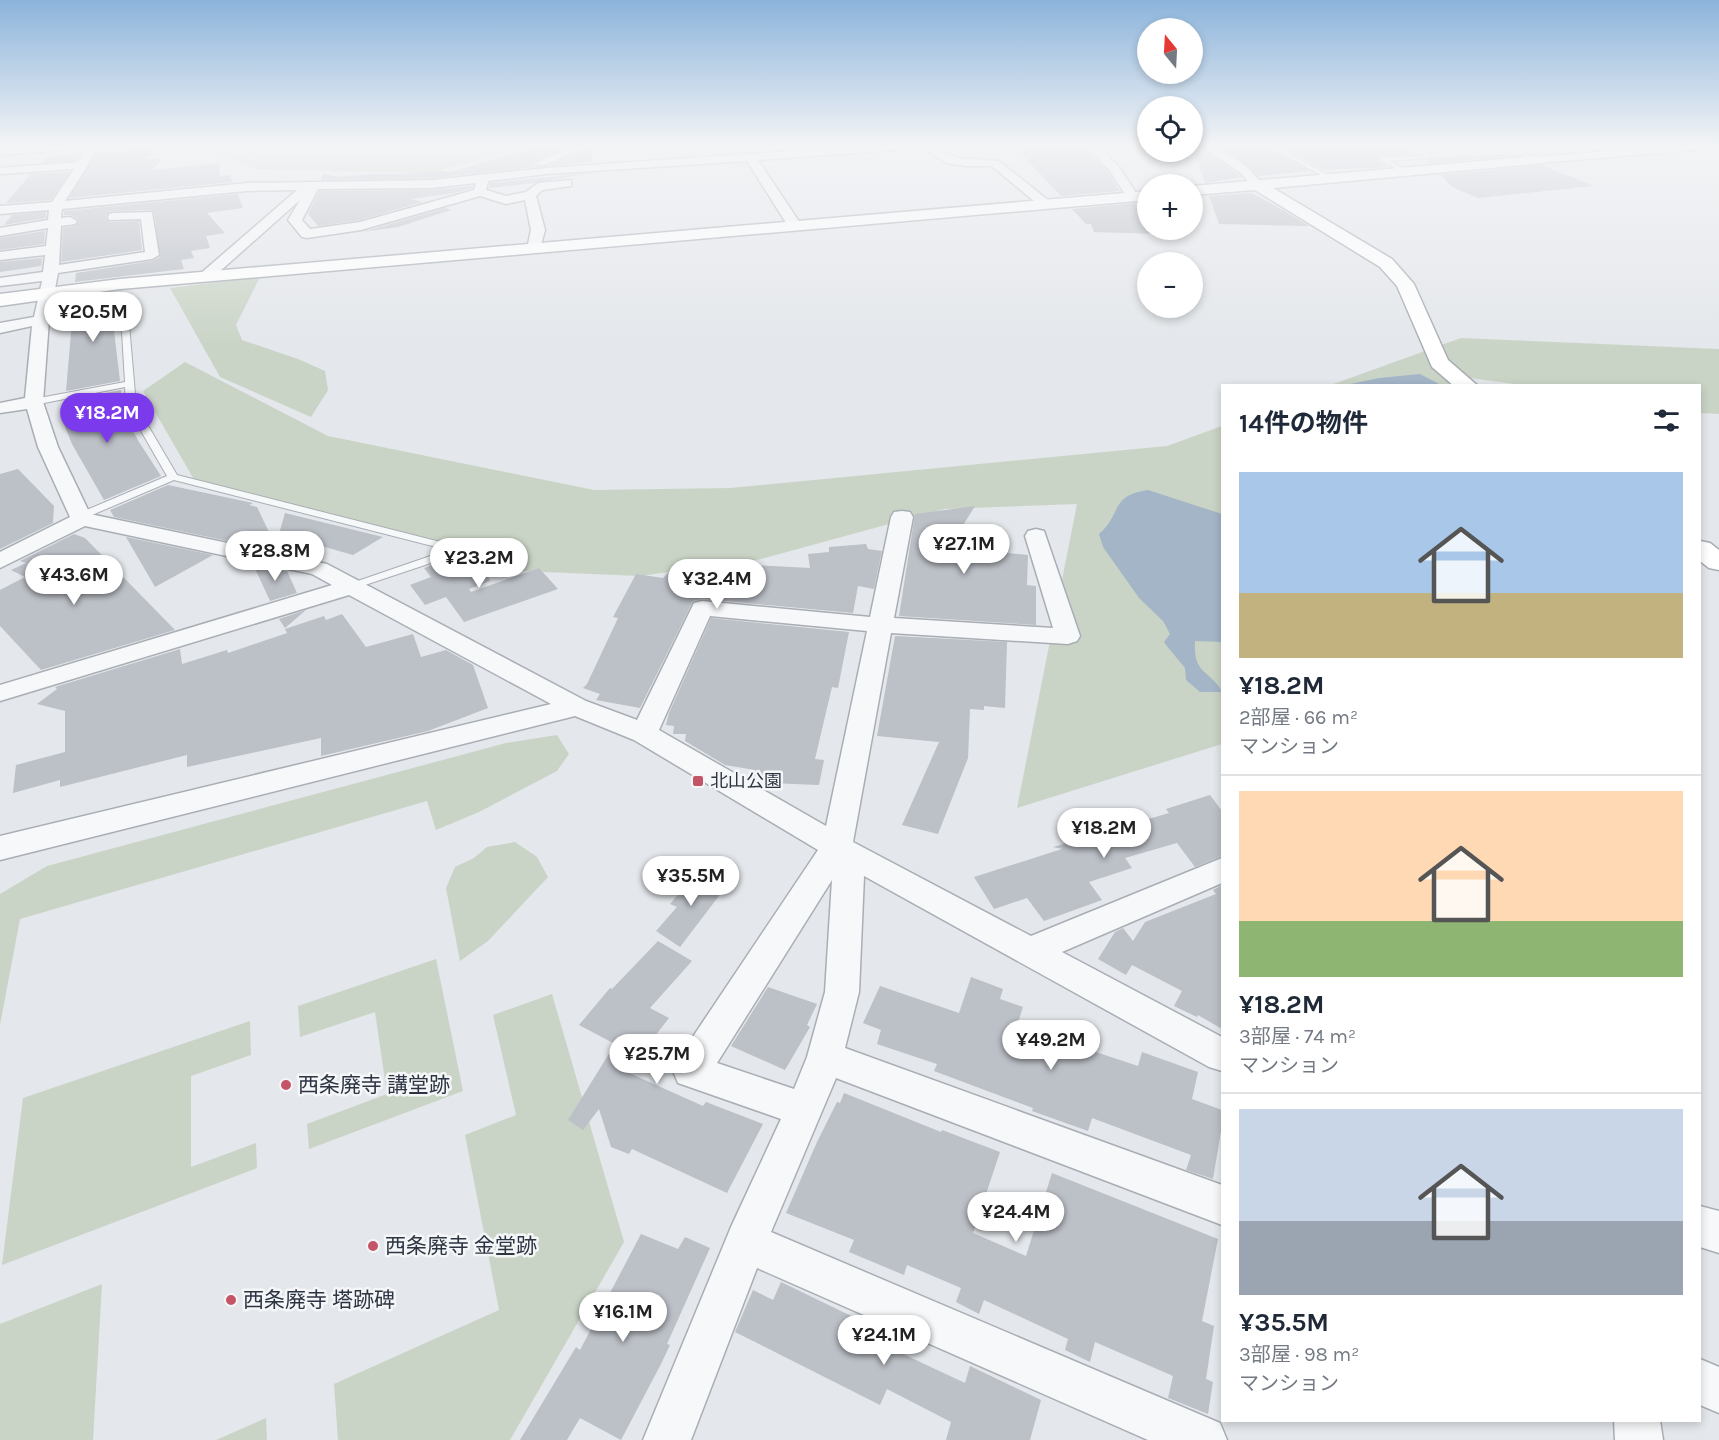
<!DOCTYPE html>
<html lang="ja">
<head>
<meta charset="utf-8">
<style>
  :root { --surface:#fff; --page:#f6f6f7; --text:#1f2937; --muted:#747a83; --line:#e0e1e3; --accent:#7c3aed }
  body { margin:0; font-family:Karla,"Noto Sans JP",sans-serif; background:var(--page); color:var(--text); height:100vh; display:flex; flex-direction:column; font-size:22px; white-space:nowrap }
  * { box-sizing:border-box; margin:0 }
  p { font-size:20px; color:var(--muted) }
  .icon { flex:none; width:33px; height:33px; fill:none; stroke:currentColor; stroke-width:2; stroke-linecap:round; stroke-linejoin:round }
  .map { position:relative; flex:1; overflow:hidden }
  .details { position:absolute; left:1221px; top:384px; width:480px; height:1038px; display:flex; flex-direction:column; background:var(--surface); border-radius:0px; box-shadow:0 3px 9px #0003 }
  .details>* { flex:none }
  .needle { width:39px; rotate:342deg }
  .tools { position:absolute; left:1137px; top:18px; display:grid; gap:12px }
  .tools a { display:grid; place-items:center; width:66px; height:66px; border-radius:50%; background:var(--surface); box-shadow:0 3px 9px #0003; font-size:30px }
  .price { position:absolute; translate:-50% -51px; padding:0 14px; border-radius:21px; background:#fff; color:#222; font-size:20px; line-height:39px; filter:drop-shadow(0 2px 3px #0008) }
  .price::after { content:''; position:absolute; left:50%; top:36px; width:18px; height:14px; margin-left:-9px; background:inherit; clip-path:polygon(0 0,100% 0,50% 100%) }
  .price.active { background:var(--accent); color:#fff }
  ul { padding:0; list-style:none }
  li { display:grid; align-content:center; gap:12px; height:318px; padding:0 18px }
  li+li { border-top:2px solid var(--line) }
  li span { display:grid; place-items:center; height:186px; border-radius:0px; color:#555 }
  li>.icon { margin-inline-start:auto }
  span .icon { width:108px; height:108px; fill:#fffc; stroke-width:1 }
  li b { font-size:26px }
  h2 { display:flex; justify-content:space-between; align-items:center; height:72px; padding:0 18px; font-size:26px }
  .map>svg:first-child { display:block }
  .green { fill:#cad4c6 }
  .water { fill:#a3b5c7 }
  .building { fill:#bcc0c7 }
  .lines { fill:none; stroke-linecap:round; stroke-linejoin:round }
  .lane-casing { stroke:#a9aeb5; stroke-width:2 }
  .street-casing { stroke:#a9aeb5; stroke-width:3 }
  .secondary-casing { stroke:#a9aeb5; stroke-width:3 }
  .lane { fill:#f7f8f9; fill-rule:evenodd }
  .street { fill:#f7f8f9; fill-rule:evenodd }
  .secondary { fill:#fff; fill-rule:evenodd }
  .poi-dot { fill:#c45567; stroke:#f4f6f8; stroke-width:2 }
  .labels { text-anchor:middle; stroke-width:5; stroke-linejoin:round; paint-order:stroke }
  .poi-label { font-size:18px; fill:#2d3542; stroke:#f4f6f8; text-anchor:start }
  .near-poi-label { font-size:21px; fill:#2d3542; stroke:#f4f6f8; text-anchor:start }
</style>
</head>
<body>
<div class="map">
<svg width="1719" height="1440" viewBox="0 0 1719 1440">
  <rect width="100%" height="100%" fill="#e4e7eb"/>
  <path class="green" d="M 190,144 L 544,144 L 427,173 L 256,169 Z
    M 260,277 L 236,325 L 242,340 L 298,359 L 325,371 L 328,390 L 311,417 L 220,377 L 170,288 Z
    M 1461,338 L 1719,349 L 1719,414 L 1700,413 L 1700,386 L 1529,386 L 1448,375 L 1455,385 L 1328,386 Z
    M 185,362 L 328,436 L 594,490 L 730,488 L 1167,446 L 1222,426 L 1222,744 L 1017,808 L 1077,504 L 944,509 L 761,559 L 640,576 L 520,571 L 458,546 L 196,483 L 143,391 Z
    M 557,735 L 569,754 L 557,771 L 479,812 L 436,830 L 427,801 L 20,919 L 0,1025 L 0,894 L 47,866 L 506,743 Z
    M 515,842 L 537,857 L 548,877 L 488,941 L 460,961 L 446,888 L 455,867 L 474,858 L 487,847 Z
    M 436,959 L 463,1091 L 309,1149 L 307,1124 L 387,1094 L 375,1012 L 300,1037 L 298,1006 Z
    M 552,994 L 624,1242 L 510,1440 L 338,1440 L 334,1384 L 499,1310 L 465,1135 L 516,1115 L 493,1015 Z
    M 250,1021 L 251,1055 L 191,1076 L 191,1167 L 256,1143 L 257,1168 L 2,1265 L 23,1098 Z
    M 102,1284 L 93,1440 L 0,1440 L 0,1324 Z
    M 266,1418 L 267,1440 L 216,1440 Z"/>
  <path class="water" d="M 1420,374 L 1441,385 L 1346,385 L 1379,378 Z
    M 1148,490 L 1222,514 L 1222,642 L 1195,641 C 1193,676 1210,669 1222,692 L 1200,692 L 1186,680 L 1185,668 L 1166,645 L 1164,642 L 1170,634 L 1163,621 L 1139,598 L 1103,547 L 1099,534 C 1123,513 1109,496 1148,490 Z"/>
  <path class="building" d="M 550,144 L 573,144 L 534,161 L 533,165 L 536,167 L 432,178 L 321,180 L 323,174 L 339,177 L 369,174 L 404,174 L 436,170 L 450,172 Z
    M 1012,144 L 1083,144 L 1108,172 L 1120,191 L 1061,196 Z
    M 1192,144 L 1197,144 L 1242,177 L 1205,183 Z
    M 1212,144 L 1262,144 L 1310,171 L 1258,176 L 1236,155 Z
    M 1276,144 L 1395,144 L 1410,154 L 1380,156 L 1378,161 L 1388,167 L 1324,170 Z
    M 160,147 L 144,159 L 163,159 L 151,170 L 219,163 L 220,176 L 230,175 L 233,182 L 69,198 L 96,153 Z
    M 592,147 L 593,162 L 549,166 Z
    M 79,154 L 77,160 L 42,163 L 47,157 Z
    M 1510,154 L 1515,156 L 1430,163 L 1427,160 L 1431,158 Z
    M 1541,165 L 1594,186 L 1478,198 L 1452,187 L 1441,175 Z
    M 70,172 L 51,200 L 6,203 L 31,174 Z
    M 590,173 L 534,183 L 489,188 L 490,183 Z
    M 473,186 L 472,188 L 454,193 L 411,199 L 422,202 L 360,220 L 318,226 L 308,214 L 319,191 L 432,190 Z
    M 1252,193 L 1283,210 L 1309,226 L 1219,224 L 1209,196 Z
    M 238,194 L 243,208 L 207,213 L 225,233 L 206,236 L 210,248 L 191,251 L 194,258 L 181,260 L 184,269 L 75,282 L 76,273 L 152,261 L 160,257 L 154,212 L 152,210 L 114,211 L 109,212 L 106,216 L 109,222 L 139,221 L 142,250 L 61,262 L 63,228 L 75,226 L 79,220 L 71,215 L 64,215 L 64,211 Z
    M 1135,203 L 1148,220 L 1148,230 L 1155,230 L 1158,234 L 1094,232 L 1091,224 L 1086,224 L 1072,209 Z
    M 445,208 L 451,210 L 398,227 L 363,232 Z
    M 46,212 L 46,218 L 4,225 L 12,215 Z
    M 45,231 L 44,244 L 0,250 L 0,238 Z
    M 42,258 L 41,266 L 0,272 L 0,262 Z
    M 117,292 L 114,331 L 120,381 L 66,391 L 74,298 Z
    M 121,390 L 122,411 L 139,442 L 161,476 L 104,500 L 72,444 L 63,422 L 65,401 Z
    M 18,469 L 54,506 L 53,523 L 0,549 L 0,474 Z
    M 168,485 L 253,503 L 249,505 L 257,507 L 278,551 L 244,544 L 242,540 L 237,543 L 114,517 L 110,510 Z
    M 975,506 L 955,538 L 1002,541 L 1003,545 L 1007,545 L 1007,553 L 1028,555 L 1027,585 L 1036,586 L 1036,625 L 899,616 L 915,514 Z
    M 285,513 L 383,537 L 353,555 L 279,534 Z
    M 74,534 L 85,538 L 175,630 L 41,670 L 0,626 L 0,590 L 25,577 L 11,570 L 26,563 L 20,561 Z
    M 126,537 L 213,555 L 155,587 Z
    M 866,544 L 868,549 L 882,551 L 874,589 L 858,586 L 853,613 L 702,599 L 693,601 L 640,708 L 596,700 L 600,694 L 583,688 L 587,684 L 618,618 L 613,617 L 636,574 L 663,578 L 668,573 L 680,576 L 686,571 L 726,577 L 732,564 L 810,568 L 808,554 L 829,552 L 829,547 Z
    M 482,560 L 490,581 L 469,589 L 471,592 L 539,568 L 558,589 L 464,622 L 446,597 L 425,605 L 410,585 L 431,577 L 424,568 L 444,561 L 452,570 Z
    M 253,564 L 287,571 L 297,593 L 270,601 Z
    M 306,610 L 285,628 L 279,619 Z
    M 342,614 L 366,647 L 413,634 L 421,657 L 446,650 L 473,665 L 488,708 L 428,731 L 321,756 L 321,738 L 187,767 L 187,755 L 60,787 L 60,780 L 13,793 L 16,765 L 65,752 L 65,711 L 37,704 L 57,689 L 55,687 L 180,649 L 182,664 L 227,650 L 228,653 L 287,633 L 285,629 L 324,616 L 326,620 Z
    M 711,618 L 849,632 L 838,688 L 832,687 L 815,759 L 824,760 L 819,785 L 769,783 L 769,778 L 753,777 L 755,770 L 725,765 L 685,741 L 686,734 L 673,734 L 674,726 L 666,725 L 669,713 Z
    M 895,636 L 1007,642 L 1005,708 L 984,706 L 984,710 L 970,709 L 968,758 L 938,834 L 902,825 L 939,742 L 877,736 Z
    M 1210,795 L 1222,811 L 1222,856 L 1195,867 L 1177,843 L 1125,858 L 1132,868 L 1089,882 L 1102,900 L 1044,921 L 1027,898 L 994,909 L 974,877 L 1062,849 L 1053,847 L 1169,813 L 1166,809 Z
    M 698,871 L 728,884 L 680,947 L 656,931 L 677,907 L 670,904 Z
    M 1222,885 L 1222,1029 L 1198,1015 L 1197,1017 L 1174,1006 L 1182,991 L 1132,965 L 1126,975 L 1098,959 L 1115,932 L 1123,928 L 1133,941 L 1145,922 L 1216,894 L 1213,890 Z
    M 658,941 L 692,961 L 650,1008 L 669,1018 L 627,1072 L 703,1106 L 706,1102 L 763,1124 L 727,1193 L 632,1149 L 629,1154 L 611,1147 L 599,1109 L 583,1130 L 568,1120 L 615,1044 L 579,1025 L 610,988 L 612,989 Z
    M 971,977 L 1003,989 L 1000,999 L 1023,1007 L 1017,1026 L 1138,1066 L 1142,1052 L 1198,1072 L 1192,1099 L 1222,1110 L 1222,1125 L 1213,1179 L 1186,1170 L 1191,1155 L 1092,1118 L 1088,1131 L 1032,1111 L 1033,1108 L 934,1071 L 937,1064 L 877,1044 L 881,1030 L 863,1023 L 880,986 L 959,1013 Z
    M 768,987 L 817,1004 L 807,1025 L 810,1027 L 785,1070 L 731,1046 Z
    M 844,1093 L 941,1132 L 942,1130 L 1000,1152 L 973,1233 L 1026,1256 L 1052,1173 L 1218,1239 L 1202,1321 L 1214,1326 L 1206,1379 L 1213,1382 L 1208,1414 L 1168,1398 L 1173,1376 L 1095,1342 L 1090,1362 L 1065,1350 L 1068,1339 L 984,1300 L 979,1314 L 956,1302 L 961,1288 L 907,1265 L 904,1275 L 849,1252 L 854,1240 L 786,1213 L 817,1142 L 837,1102 L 840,1103 Z
    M 641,1234 L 678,1249 L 685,1237 L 710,1248 L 667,1344 L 670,1345 L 661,1364 L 621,1440 L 580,1418 L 567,1440 L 520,1440 L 576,1347 L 580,1350 Z
    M 781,1282 L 905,1342 L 901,1353 L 965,1383 L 970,1366 L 1041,1400 L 1030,1440 L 946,1440 L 951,1422 L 887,1389 L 880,1405 L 735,1332 L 753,1290 L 773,1300 Z"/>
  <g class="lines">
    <g class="lane-casing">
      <path id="lane" d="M 1264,144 L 1271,144 L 1335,179 L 1330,180 Z
        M 1397,144 L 1405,144 L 1429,154 L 1429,158 L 1389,161 L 1409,171 L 1407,174 L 1380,160 L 1382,157 L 1424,156 Z
        M 1489,144 L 1497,144 L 1542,160 L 1537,161 Z
        M 120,299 L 127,301 L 136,405 L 177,475 L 464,548 L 464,552 L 353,589 L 349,588 L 347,586 L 349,584 L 448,550 L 174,480 L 85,518 L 77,518 L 77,514 L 167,476 L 126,405 L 125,387 L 34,405 L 29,402 L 34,399 L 125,382 Z"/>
    </g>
    <g class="street-casing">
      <path id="street" d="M 54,144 L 97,144 L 88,165 L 65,201 L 247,183 L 432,180 L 547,168 L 890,144 L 943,144 L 935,147 L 958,158 L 999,161 L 1049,201 L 1051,204 L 1049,207 L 1041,207 L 992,166 L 965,166 L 947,163 L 922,148 L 758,160 L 802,226 L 795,230 L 790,229 L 747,161 L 547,174 L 488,181 L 486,190 L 506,196 L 526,192 L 538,183 L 571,180 L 571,186 L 542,190 L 536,196 L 545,230 L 539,252 L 529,252 L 527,249 L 531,230 L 525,200 L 506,204 L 480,196 L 361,230 L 307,238 L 302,237 L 288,220 L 300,200 L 210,280 L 205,281 L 198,277 L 200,274 L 297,190 L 247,191 L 62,209 L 61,218 L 70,217 L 77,221 L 75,224 L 61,226 L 59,265 L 145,252 L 141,219 L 109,220 L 108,217 L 109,214 L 114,213 L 152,212 L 159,255 L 152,259 L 58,273 L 49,320 L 43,402 L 58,447 L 90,514 L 327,564 L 586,701 L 637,720 L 694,603 L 702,601 L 870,617 L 891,517 L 894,512 L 902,511 L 910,512 L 913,517 L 894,618 L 1053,628 L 1025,536 L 1028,531 L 1036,529 L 1044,531 L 1080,636 L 1077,641 L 1068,644 L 891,633 L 853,842 L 1031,936 L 1222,858 L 1222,883 L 1062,952 L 1222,1037 L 1222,1071 L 1209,1067 L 864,876 L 859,992 L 845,1048 L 1222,1185 L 1222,1225 L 836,1078 L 771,1232 L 1220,1423 L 1227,1440 L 1148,1440 L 757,1268 L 691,1440 L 643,1440 L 731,1227 L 781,1119 L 678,1083 L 673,1071 L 678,1059 L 818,850 L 634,740 L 575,716 L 0,860 L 0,836 L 551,704 L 349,595 L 0,701 L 0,685 L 332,585 L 312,574 L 85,526 L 0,568 L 0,552 L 70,517 L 38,447 L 27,409 L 0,413 L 0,403 L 25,398 L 32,326 L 0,333 L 0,323 L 34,317 L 42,281 L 0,286 L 0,278 L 43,272 L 45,255 L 0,260 L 0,252 L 46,246 L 48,228 L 0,236 L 0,228 L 48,220 L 49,210 L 0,214 L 0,206 L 52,202 L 74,169 L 0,174 L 0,168 L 78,162 L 85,148 L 0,155 L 0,149 ZM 476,183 L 474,190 L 360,222 L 310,229 L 302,220 L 318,189 L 432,188 ZM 710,616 L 867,631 L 826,826 L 659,730 ZM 832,880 L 825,992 L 807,1057 L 794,1089 L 717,1063 Z
        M 579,144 L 594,144 L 545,165 L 537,165 L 535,163 Z
        M 1085,144 L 1096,144 L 1119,167 L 1138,196 L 1136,199 L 1128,199 L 1110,171 Z
        M 1199,144 C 1222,144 1249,166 1263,185 L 1261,188 L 1253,188 L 1242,174 Z
        M 1691,144 L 1719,144 L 1719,148 L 1539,163 L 1533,160 L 1539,157 Z
        M 1700,1206 L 1719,1211 L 1719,1253 L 1700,1247 Z
        M 1700,1359 L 1719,1367 L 1719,1413 L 1700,1405 Z
        M 1614,1420 L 1660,1420 L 1663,1440 L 1615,1440 Z"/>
    </g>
    <g class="secondary-casing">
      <path id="secondary" d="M 1539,156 L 1546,160 L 1544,163 L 1273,188 L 1392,259 L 1414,284 L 1448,360 L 1478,386 L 1454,386 L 1432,367 L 1397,286 L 1380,267 L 1255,190 L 1192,195 L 1192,186 Z
        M 1148,191 L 1148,200 L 120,289 L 0,306 L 0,294 L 120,279 Z
        M 1700,541 L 1710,543 L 1719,550 L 1719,570 L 1709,568 L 1700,561 Z"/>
    </g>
    <use href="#lane" class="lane"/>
    <use href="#street" class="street"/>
    <use href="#secondary" class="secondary"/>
  </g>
  <linearGradient id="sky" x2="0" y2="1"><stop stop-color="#8cb4db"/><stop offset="0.42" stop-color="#f3f4f6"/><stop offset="1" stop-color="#f3f4f6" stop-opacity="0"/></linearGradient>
  <rect width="1719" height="346" fill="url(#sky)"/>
  <g class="poi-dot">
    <rect x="692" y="775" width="12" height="12" rx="3"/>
    <circle cx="286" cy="1085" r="6"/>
    <circle cx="373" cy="1246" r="6"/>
    <circle cx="231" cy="1300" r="6"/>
  </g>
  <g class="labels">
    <g class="poi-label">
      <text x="710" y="787">北山公園</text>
    </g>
    <g class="near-poi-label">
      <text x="298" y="1092">西条廃寺 講堂跡</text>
      <text x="385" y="1253">西条廃寺 金堂跡</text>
      <text x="243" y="1307">西条廃寺 塔跡碑</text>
    </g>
  </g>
</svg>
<div class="tools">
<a><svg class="needle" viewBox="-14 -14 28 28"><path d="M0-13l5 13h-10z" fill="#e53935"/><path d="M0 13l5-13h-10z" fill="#747a83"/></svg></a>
<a><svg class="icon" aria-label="locate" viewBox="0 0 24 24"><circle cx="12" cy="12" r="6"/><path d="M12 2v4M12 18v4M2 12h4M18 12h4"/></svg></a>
<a>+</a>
<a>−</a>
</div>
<b class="price" style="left:93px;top:343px">¥20.5M</b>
<b class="price active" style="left:107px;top:444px">¥18.2M</b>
<b class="price" style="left:964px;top:575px">¥27.1M</b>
<b class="price" style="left:275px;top:582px">¥28.8M</b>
<b class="price" style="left:479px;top:589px">¥23.2M</b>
<b class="price" style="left:74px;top:606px">¥43.6M</b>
<b class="price" style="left:717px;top:610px">¥32.4M</b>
<b class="price" style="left:1104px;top:859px">¥18.2M</b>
<b class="price" style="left:691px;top:907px">¥35.5M</b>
<b class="price" style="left:1051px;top:1071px">¥49.2M</b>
<b class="price" style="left:657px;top:1085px">¥25.7M</b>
<b class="price" style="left:1016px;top:1243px">¥24.4M</b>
<b class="price" style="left:623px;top:1343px">¥16.1M</b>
<b class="price" style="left:884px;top:1366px">¥24.1M</b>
<section class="details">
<h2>14件の物件<svg class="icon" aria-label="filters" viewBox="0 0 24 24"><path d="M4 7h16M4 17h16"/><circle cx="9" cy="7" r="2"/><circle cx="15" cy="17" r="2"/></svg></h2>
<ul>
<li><span style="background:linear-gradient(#a9c7e8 65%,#c2b280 0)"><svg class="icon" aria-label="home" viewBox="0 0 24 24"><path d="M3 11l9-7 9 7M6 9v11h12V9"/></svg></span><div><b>¥18.2M</b><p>2部屋 · 66 m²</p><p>マンション</p></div></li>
<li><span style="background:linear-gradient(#ffd9b3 70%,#8fb573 0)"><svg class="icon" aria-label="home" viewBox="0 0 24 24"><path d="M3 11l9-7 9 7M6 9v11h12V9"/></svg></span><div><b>¥18.2M</b><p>3部屋 · 74 m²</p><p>マンション</p></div></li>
<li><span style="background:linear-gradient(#c9d6e8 60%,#9aa5b1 0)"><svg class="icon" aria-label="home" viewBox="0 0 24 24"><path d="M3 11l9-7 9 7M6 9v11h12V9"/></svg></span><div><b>¥35.5M</b><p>3部屋 · 98 m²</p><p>マンション</p></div></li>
</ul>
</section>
</div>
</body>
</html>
